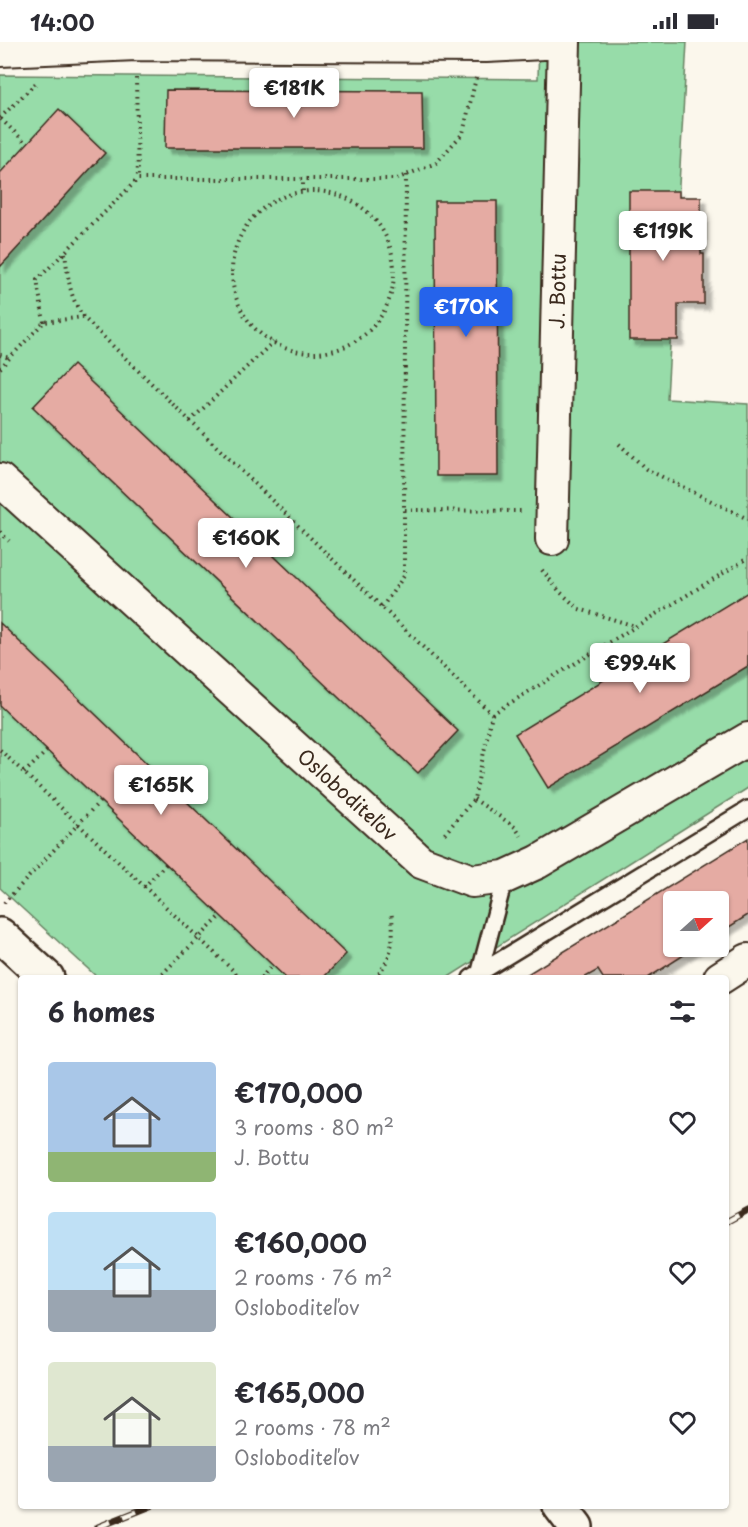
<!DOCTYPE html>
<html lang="en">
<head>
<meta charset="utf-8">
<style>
  :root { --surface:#fff; --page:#f2f2f3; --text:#2b2b33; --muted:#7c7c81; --accent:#2563eb }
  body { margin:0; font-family:"Playpen Sans",sans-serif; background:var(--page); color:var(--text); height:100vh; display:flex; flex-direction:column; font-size:22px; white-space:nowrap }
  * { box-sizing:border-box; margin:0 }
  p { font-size:20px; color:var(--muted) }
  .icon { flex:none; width:33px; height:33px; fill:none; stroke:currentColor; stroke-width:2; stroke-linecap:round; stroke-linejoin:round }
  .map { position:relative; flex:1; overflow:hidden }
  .details { position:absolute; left:18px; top:933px; width:711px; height:534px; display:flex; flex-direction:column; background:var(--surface); border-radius:6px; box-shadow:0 2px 4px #0004 }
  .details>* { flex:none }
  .needle { width:39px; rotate:69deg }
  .fabs { position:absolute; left:663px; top:849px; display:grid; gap:12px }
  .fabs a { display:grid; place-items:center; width:66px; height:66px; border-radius:6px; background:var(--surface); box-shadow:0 2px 4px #0004; font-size:30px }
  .price { position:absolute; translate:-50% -51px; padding:0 14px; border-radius:6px; background:#fff; color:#222; font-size:20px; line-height:39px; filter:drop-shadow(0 2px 3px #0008) }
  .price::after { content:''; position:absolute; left:50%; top:36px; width:18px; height:14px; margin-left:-9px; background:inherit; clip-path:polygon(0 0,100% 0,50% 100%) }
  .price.on { background:var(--accent); color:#fff }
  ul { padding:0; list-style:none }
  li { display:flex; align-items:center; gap:18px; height:150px; padding:0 30px }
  li span { display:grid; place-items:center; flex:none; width:168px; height:120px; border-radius:6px; color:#555 }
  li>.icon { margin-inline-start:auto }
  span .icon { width:72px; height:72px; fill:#fffc; stroke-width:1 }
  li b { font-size:26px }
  h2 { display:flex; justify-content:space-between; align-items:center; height:72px; padding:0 30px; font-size:26px }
  .status { display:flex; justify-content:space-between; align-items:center; height:42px; padding:0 30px; background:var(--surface); direction:ltr }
  .status svg { height:16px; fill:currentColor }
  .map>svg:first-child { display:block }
  .green { fill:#97dca9; stroke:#698364; stroke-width:1.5 }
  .building { fill:#e5aba3; stroke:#3b2a1e; stroke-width:1.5; filter:url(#shadow) }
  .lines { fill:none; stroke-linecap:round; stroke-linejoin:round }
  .service-casing { stroke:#3b2a1e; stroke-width:20 }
  .minor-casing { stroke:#3b2a1e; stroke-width:36 }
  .tertiary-casing { stroke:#3b2a1e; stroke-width:38 }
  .path { stroke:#3b2a1e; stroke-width:4; stroke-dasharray:1.5 4.5; stroke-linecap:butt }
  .service { stroke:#fbf7ec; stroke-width:15 }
  .minor { stroke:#fbf7ec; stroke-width:32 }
  .tertiary { stroke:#fbf7ec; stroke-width:33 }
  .rail-casing { stroke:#3b2a1e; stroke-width:7 }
  .rail { stroke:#fbf7ec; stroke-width:4.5; stroke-dasharray:14; stroke-linecap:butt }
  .labels { text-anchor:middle; stroke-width:5; stroke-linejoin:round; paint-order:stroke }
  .street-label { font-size:20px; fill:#3b2a1e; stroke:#fbf7ec }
</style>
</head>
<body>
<div class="status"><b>14:00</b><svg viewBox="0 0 49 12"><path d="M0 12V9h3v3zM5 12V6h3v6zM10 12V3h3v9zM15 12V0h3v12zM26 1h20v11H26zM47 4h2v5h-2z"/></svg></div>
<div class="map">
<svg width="748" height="1485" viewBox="0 0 748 1485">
  <defs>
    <filter id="shadow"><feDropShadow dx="5.5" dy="5.5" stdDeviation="1.5" flood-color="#0004"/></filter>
  </defs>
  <rect width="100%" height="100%" fill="#fbf7ec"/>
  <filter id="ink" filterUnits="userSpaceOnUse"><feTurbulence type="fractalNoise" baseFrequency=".0167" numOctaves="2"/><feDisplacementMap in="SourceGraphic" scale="12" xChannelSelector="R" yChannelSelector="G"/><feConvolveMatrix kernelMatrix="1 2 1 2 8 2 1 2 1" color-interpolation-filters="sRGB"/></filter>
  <g filter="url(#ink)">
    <path class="green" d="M 539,0 L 687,0 L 667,357 L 748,362 L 748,746 L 447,936 L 98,936 L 0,846 L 0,33 L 538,37 Z"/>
    <path class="building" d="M 166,48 L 422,49 L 423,106 L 165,106 Z
      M 59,67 L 105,111 L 0,225 L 0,131 Z
      M 629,149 L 679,149 L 679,155 L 701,155 L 701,212 L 704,212 L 704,262 L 678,262 L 678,298 L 629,298 Z
      M 435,159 L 497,159 L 498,434 L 436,434 Z
      M 73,323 L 458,689 L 418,731 L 33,365 Z
      M 748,550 L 748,624 L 548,746 L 515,692 Z
      M 0,581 L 346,912 L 323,936 L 286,936 L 0,664 Z
      M 748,796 L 748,873 L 718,892 L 718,860 L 674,860 L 674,904 L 698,904 L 648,936 L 603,936 L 598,928 L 584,936 L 521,936 Z"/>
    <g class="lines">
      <g class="service-casing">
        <path id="service" d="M 479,933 L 505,835
          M 471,936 L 748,767"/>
      </g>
      <g class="minor-casing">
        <path id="minor" d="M 0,8 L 136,2 L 486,4 L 562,0
          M 0,438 L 421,820 L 472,839 L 505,835 L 538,820 L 748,697
          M 552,497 L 564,0
          M 720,936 L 748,918"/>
      </g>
      <g class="tertiary-casing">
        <path id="tertiary" d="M 0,893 L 47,936
          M 560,1464 L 576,1485"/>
      </g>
      <path class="path" d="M 136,36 L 138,137
        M 0,76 L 38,39
        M 1,77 L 27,102
        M 406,133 L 404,468 L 521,469
        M232 230a81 81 0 1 1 162 0a81 81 0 1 1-162 0Z
        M 303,149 L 303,137
        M 65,211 C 68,234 69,255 83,274
        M 44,280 L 37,238 L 138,137 L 396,137 L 436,121 L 463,91 L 476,36
        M 0,313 L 9,316
        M 0,326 L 44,280 L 83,275 L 492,672 L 474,757 L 443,794
        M 190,379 L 273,300
        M 619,402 L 646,427 L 748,477
        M 0,490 L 9,499
        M 542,528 L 560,550 L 579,567 L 635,584
        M 382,565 L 404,534 L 404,468
        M 492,672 L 748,516
        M 0,708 L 241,936
        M 24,731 L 47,709
        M 474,757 L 515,785 L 521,794
        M 144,845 L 166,822
        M 4,861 L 100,759
        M 158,936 L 221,874
        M 261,936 L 272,923
        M 375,936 C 393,917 395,893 391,869"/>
      <use href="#service" class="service"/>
      <use href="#minor" class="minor"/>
      <use href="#tertiary" class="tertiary"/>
      <g class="rail-casing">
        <path id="rail" d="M 726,1180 L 748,1168
          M 98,1485 L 151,1464"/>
      </g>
      <use href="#rail" class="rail"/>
    </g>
  </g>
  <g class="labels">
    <g class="street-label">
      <text transform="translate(558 249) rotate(-89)" y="7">J. Bottu</text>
      <text transform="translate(347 753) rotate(42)" y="7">Osloboditeľov</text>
    </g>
  </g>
</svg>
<div class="fabs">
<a><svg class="needle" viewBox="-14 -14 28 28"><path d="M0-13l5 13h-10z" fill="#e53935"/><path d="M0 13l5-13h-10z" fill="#7c7c81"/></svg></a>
</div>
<b class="price" style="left:294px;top:77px">€181K</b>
<b class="price" style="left:663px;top:220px">€119K</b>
<b class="price on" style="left:466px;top:296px">€170K</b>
<b class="price" style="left:246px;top:527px">€160K</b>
<b class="price" style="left:640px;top:652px">€99.4K</b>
<b class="price" style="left:161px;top:774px">€165K</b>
<section class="details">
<h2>6 homes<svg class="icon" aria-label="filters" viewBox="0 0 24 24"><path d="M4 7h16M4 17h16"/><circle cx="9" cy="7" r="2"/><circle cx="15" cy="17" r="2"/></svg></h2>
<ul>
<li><span style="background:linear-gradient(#a9c7e8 75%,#8fb573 0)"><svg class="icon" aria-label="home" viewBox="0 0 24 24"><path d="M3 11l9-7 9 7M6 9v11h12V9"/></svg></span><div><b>€170,000</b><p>3 rooms · 80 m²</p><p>J. Bottu</p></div><svg class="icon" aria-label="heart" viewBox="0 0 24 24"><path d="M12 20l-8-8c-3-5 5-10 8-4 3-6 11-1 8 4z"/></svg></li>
<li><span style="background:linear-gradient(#bfe0f5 65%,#9aa5b1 0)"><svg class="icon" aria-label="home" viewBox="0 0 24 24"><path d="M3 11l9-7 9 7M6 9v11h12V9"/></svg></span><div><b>€160,000</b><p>2 rooms · 76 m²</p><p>Osloboditeľov</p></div><svg class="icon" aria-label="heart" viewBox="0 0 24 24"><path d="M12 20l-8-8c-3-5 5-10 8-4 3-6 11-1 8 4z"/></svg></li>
<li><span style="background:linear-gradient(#dfe7d0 70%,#9aa5b1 0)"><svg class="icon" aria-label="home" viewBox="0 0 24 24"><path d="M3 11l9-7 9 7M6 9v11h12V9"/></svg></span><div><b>€165,000</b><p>2 rooms · 78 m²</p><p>Osloboditeľov</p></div><svg class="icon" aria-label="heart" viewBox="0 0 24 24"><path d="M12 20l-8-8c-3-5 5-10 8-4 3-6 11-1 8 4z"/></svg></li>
</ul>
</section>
</div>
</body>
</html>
